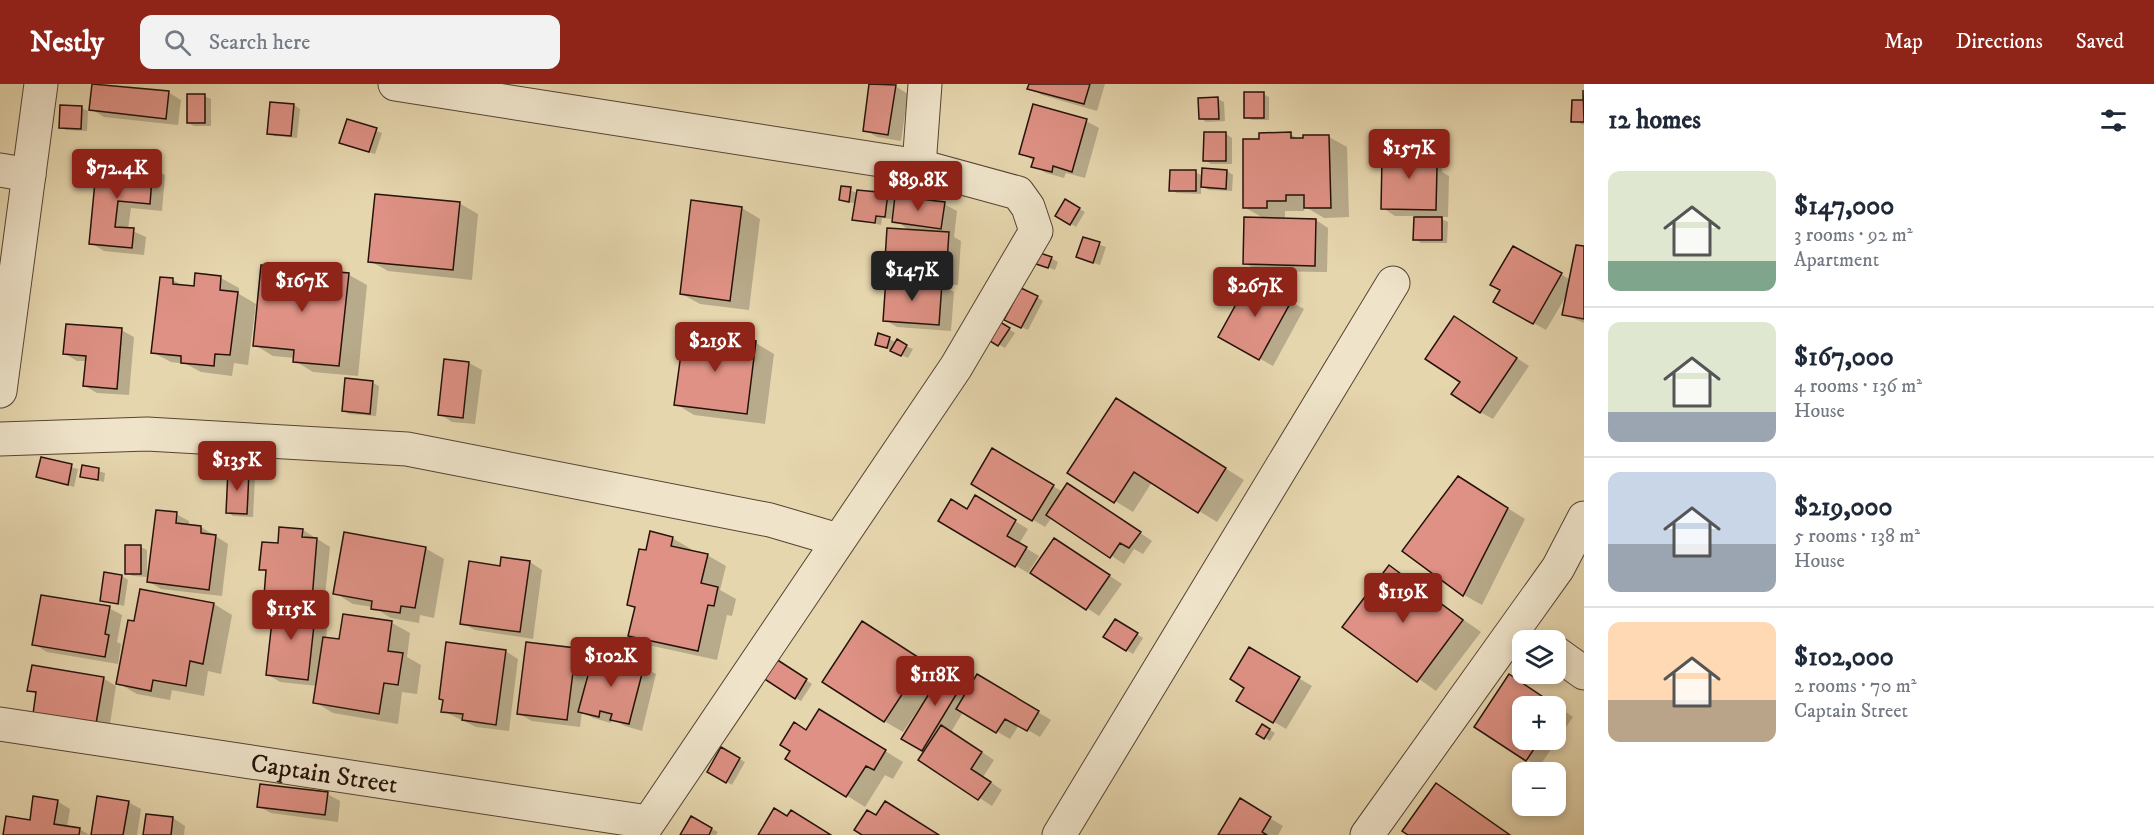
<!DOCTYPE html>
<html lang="en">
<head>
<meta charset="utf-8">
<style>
  :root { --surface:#fff; --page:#f2f2f3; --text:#1f2937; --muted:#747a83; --line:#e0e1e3; --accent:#8f2418 }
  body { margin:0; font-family:"IM FELL DW Pica",serif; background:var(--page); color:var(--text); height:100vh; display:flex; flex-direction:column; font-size:22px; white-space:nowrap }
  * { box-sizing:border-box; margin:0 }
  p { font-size:20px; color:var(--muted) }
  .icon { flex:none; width:33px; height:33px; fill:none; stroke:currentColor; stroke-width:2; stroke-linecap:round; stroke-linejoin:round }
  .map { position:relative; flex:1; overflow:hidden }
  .drawer { display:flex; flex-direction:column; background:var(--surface); width:570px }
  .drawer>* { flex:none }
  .tools { position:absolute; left:1512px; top:546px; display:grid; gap:12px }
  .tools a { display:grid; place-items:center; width:54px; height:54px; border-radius:12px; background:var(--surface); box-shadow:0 3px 9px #0003; font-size:30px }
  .price { position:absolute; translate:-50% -51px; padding:0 14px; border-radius:6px; background:var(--accent); color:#fff; font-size:20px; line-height:39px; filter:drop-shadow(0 2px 3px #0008) }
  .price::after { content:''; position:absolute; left:50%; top:36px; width:18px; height:14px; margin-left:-9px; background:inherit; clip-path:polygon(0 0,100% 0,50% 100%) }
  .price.on { background:#222; color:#fff }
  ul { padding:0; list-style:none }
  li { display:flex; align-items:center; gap:18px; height:150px; padding:0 24px }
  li+li { border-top:2px solid var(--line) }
  li span { display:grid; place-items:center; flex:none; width:168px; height:120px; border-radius:12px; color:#555 }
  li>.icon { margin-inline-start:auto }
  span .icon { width:72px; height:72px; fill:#fffc; stroke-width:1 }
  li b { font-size:26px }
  h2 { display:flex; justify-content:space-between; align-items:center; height:72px; padding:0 24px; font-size:26px }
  header { display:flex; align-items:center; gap:36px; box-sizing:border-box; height:84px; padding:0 30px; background:var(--accent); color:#fff }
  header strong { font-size:28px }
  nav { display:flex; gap:33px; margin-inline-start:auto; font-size:21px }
  .search { width:420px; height:54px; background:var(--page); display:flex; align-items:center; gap:15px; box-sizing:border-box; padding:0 21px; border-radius:12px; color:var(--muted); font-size:22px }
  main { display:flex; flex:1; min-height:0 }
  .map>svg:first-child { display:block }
  .shadow { fill:#0003; fill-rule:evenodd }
  .building { fill:#de9184; stroke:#26120a; stroke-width:1.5 }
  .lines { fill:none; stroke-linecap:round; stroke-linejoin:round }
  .minor-casing { stroke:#564333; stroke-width:35 }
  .minor { stroke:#efe4ca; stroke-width:33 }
  .labels { text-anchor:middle; stroke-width:6; stroke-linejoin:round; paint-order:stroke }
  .street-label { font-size:26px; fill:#26120a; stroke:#efe4ca }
</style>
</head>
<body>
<header>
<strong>Nestly</strong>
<div class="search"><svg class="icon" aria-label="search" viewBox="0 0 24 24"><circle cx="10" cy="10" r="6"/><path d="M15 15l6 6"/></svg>Search here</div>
<nav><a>Map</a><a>Directions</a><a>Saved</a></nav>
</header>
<main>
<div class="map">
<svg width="1584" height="751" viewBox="0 0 1584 751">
  <rect width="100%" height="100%" fill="#e6d6ae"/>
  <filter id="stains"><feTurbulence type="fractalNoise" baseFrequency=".00333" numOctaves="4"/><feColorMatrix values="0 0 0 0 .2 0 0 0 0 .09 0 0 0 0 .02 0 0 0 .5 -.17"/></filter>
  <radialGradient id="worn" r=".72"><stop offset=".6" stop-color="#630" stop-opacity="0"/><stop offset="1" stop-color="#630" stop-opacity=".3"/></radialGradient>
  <path class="shadow" d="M 871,0 L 895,2 L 908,10 L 901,57 L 877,53 L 865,46 Z
    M 1030,0 L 1105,0 L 1097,27 L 1042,11 L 1029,4 Z
    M 168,8 L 181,16 L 178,41 L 104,33 L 91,25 Z
    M 1263,10 L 1269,13 L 1269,36 L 1252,36 L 1246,33 Z
    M 204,12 L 211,15 L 211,42 L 194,42 L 188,39 Z
    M 1218,15 L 1224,18 L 1225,37 L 1206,38 L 1200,34 L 1199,16 Z
    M 1573,17 L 1584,18 L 1584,41 L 1573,37 Z
    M 271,19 L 294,21 L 300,25 L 297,54 L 275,52 L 268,49 Z
    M 61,23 L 82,24 L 88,27 L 87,47 L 66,46 L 60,43 Z
    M 348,37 L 382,49 L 375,70 L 347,61 Z
    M 1086,37 L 1099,44 L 1085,94 L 1066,89 L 1064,94 L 1046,89 L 1033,82 L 1034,77 L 1021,69 Z
    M 1226,50 L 1232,54 L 1232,80 L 1211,80 L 1205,76 Z
    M 1290,50 L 1300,56 L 1329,53 L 1347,63 L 1349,133 L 1324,134 L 1304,122 L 1304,127 L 1285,127 L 1285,136 L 1316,136 L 1328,144 L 1327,188 L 1258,187 L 1245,179 L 1265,135 L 1244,123 L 1261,57 Z
    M 1422,62 L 1434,69 L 1434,76 L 1442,80 L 1442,88 L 1449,92 L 1448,133 L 1438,133 L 1448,138 L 1447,159 L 1421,159 L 1415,155 L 1416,132 L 1395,132 L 1383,124 L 1400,74 Z
    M 98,79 L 152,84 L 165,91 L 162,127 L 131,124 L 128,145 L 146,153 L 144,171 L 104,167 L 91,159 Z
    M 1227,87 L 1233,91 L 1232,107 L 1209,106 L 1201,102 L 1201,110 L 1177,109 L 1171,106 L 1195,88 L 1203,92 Z
    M 842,104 L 858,109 L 888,111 L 896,116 L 944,120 L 957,127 L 954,153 L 961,157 L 958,201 L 941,200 L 954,208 L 951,247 L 897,243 L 885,236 L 898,197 L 886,190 L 910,147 L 894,135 L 882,134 L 881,141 L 854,135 L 856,120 L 840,115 Z
    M 1065,117 L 1085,128 L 1076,143 L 1057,131 Z
    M 459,119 L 478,130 L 472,196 L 388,187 L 370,177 Z
    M 742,124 L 760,135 L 749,226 L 700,220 L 682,210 Z
    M 1084,155 L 1106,163 L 1100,181 L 1084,176 Z
    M 1514,164 L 1571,196 L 1584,164 L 1584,239 L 1564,230 L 1568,209 L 1546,246 L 1496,218 L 1502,206 Z
    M 1051,174 L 1058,178 L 1055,186 L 1032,177 Z
    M 349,191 L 367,201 L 358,292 L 313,288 L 295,277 L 295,274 L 273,272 L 255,261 Z
    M 221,194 L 239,204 L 239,210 L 256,220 L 248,281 L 234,279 L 232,292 L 201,288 L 186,280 L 171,278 L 152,268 L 173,196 L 184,203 L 195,204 Z
    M 1251,195 L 1304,225 L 1273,282 L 1220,252 Z
    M 1037,213 L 1043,217 L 1028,246 L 1012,239 Z
    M 992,235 L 1015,249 L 1005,264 L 982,251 Z
    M 1467,241 L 1529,282 L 1493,335 L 1480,328 L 1462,298 Z
    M 121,246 L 134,253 L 129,311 L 97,309 L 85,302 L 87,277 L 77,277 L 64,269 Z
    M 685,250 L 756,259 L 774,270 L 765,340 L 694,331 L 676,320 Z
    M 879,251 L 913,265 L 908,274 L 876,260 Z
    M 469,279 L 482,286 L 475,340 L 452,338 L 440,330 Z
    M 346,296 L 373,299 L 379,302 L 376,332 L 349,330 L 343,326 Z
    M 1135,327 L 1244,396 L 1217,438 L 1152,398 L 1133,428 L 1115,417 Z
    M 993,366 L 1063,408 L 1081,408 L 1152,457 L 1143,470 L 1134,465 L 1124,480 L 1052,433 L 1045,443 L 973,400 Z
    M 42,375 L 78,385 L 74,403 L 38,393 Z
    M 83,383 L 105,389 L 104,398 L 81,393 Z
    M 230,388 L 249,390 L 255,393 L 253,433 L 233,432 L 227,428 Z
    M 1477,405 L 1525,435 L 1482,521 L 1464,511 Z
    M 975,413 L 1028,445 L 1019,460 L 1039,472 L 1028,489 L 940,436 L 968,426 Z
    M 176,430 L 189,437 L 189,442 L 201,443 L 228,460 L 222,512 L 161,505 L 148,497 Z
    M 280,445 L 303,446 L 330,463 L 324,522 L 300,520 L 300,523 L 316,525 L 328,532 L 326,555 L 340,557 L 344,532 L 392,539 L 410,549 L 407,573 L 421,581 L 417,610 L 402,608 L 398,640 L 333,629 L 315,618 L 317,602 L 280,598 L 267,590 L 284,521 L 266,511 L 268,489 L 261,485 L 279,461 Z
    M 672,454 L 691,465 L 690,467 L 707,471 L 726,482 L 720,506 L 736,515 L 732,532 L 727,531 L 717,576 L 648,561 L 630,551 L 636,525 L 628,521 L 647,468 Z
    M 141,463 L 147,466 L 147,493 L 133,492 L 126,489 Z
    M 1067,463 L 1122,500 L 1099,532 L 1032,488 Z
    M 425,464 L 444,475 L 434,534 L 420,531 L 419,539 L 391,534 L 373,523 L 353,520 L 335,509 Z
    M 530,478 L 542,486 L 533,555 L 475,546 L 462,539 L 501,483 Z
    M 1389,483 L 1481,548 L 1436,607 L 1344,542 Z
    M 122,492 L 128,496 L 124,522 L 102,516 Z
    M 141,507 L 214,520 L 232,531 L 221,590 L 208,587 L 204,612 L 172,606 L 170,616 L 137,610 L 118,599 Z
    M 109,524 L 122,531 L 117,558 L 121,560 L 118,580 L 47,568 L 34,560 Z
    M 1115,537 L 1143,554 L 1133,570 L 1106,553 Z
    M 881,550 L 943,590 L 948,581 L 975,597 L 978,592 L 1051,636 L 1040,653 L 1019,641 L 1010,655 L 963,628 L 951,648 L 994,676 L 983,693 L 1002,706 L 992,722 L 920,675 L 925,668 L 903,654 L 923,622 L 921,621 L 903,648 L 884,637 Z
    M 1249,565 L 1312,602 L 1286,645 L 1239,617 L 1246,603 Z
    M 575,566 L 588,573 L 585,602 L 643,583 L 656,590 L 642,647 L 625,642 L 612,635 L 611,639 L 593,634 L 582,628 L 580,643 L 532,637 L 519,630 Z
    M 505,567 L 518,575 L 509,647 L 476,643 L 443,627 Z
    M 776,577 L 812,600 L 801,617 L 795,614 Z
    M 103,594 L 116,602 L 109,646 L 29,606 Z
    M 1522,599 L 1573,633 L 1539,683 L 1476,642 ZM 1522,622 L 1556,622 L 1556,656 L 1522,656 Z
    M 838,638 L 903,678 L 893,695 L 885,691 L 865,723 L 787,674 L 807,647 Z
    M 1263,642 L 1275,649 L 1270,657 L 1258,650 Z
    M 722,665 L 745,678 L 732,701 L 709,687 Z
    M 1437,701 L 1455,712 L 1511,751 L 1411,751 Z
    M 327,710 L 340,717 L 338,738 L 271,729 L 258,722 Z
    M 1240,716 L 1283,742 L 1278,751 L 1220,751 Z
    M 57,717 L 70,725 L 67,743 L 79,745 L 90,751 L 5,751 L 31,738 Z
    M 128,718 L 141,725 L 137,751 L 93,751 Z
    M 173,734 L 185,742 L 184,751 L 145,751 Z
    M 691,734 L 718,748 L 716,751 L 682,751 Z"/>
  <path class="building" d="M 92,0 L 169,7 L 166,35 L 89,26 Z
    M 869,0 L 896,1 L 888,51 L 863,47 Z
    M 1029,0 L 1090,0 L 1084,20 L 1027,5 Z
    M 1583,6 L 1584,38 L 1571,38 L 1572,16 L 1583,16 Z
    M 1244,8 L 1264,8 L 1264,34 L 1244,34 Z
    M 187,10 L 205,10 L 205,39 L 187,39 Z
    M 1218,13 L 1219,35 L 1199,35 L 1198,14 Z
    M 270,18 L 294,20 L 291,52 L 267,50 Z
    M 1033,20 L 1087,35 L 1072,88 L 1053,82 L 1052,88 L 1031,83 L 1034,74 L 1019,70 Z
    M 60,21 L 82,22 L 81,45 L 59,44 Z
    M 347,35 L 377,44 L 369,68 L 339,59 Z
    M 1204,48 L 1226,48 L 1226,77 L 1203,77 Z
    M 1291,48 L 1291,54 L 1303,54 L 1303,51 L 1329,51 L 1331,124 L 1304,124 L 1304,111 L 1286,111 L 1286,117 L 1267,117 L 1267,124 L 1243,124 L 1243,55 L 1259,55 L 1259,49 Z
    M 1399,60 L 1422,60 L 1422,71 L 1430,71 L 1430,83 L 1437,83 L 1436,126 L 1381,125 L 1382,73 L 1398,73 Z
    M 97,77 L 153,82 L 150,120 L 118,117 L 115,143 L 134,144 L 132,164 L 89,160 Z
    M 1202,84 L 1227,86 L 1226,105 L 1201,103 Z
    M 1170,86 L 1196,86 L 1196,107 L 1169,107 Z
    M 841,102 L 851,103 L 849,118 L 839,116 Z
    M 857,106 L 888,109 L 885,133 L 876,132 L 875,139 L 852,136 Z
    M 375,110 L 460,118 L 453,186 L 368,178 Z
    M 895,112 L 945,118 L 941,145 L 892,138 Z
    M 1065,115 L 1080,124 L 1070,141 L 1055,132 Z
    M 691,116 L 742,123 L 730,217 L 680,210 Z
    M 1244,133 L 1316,135 L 1315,182 L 1243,180 Z
    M 1414,133 L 1442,133 L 1442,156 L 1413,156 Z
    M 887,144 L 949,148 L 946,194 L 884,191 Z
    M 1083,153 L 1100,158 L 1093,179 L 1076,173 Z
    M 1576,161 L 1584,162 L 1584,235 L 1562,231 Z
    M 1513,162 L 1562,189 L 1533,240 L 1493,218 L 1500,206 L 1490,201 Z
    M 1034,167 L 1052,173 L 1048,184 L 1030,178 Z
    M 261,181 L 349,189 L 339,282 L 293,278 L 294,266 L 253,262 Z
    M 195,189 L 221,192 L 220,206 L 238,208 L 230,271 L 215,270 L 214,282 L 181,279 L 181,272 L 151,269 L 160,193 L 173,194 L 173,200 L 194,202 Z
    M 1251,193 L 1292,216 L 1259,276 L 1218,253 Z
    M 886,194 L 942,199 L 939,241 L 883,237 Z
    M 1021,204 L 1038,212 L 1021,244 L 1004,236 Z
    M 1454,232 L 1517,274 L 1480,329 L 1451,310 L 1460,298 L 1425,275 Z
    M 992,233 L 1010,244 L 998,262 L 980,251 Z
    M 66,240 L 122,244 L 117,305 L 83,302 L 86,272 L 63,270 Z
    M 684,248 L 756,257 L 747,330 L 674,321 Z
    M 878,249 L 890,253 L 887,264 L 875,261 Z
    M 897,255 L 907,261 L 901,272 L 890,267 Z
    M 444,275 L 469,278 L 463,334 L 438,331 Z
    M 345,294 L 373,297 L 370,330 L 342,327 Z
    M 1116,314 L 1226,384 L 1198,429 L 1134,388 L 1114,419 L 1067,389 Z
    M 992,364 L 1054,401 L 1032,437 L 971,400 Z
    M 41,373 L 72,380 L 68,401 L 36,393 Z
    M 82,381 L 99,384 L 98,396 L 80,393 Z
    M 228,386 L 249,388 L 247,430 L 226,429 Z
    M 1458,392 L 1508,424 L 1463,512 L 1402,467 Z
    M 1067,399 L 1141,448 L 1129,464 L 1120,459 L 1110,474 L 1046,431 Z
    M 975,411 L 1016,436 L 1007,452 L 1027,463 L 1015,483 L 938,437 L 951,415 L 967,425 Z
    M 156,426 L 177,428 L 176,439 L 201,442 L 201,449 L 216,451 L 209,506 L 147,498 Z
    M 279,443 L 303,445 L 302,453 L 317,454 L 312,516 L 264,512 L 266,486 L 259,486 L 262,458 L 278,459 Z
    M 650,447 L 673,453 L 671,462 L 708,470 L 701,499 L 718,503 L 714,522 L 708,521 L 698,567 L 628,552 L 635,523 L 627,521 L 639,465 L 646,466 Z
    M 344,448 L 426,463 L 415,524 L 401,522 L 400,529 L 371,525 L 372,517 L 333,510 Z
    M 1054,454 L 1110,491 L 1086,526 L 1030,489 Z
    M 125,461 L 141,461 L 141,490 L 125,490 Z
    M 501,473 L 530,477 L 520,548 L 460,540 L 469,477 L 500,482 Z
    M 1389,481 L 1463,536 L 1417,598 L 1342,543 Z
    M 104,488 L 122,491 L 118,520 L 100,517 Z
    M 140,505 L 214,519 L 203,580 L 190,577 L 186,602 L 153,596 L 151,607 L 116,600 L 128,536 L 134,537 Z
    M 41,511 L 110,522 L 105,550 L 109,551 L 105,573 L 32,561 Z
    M 274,519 L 316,523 L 308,596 L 266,591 Z
    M 343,530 L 392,537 L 388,567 L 403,569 L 398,601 L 384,599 L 379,630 L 313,619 L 323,553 L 339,555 Z
    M 1115,535 L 1138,549 L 1126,567 L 1103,553 Z
    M 862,537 L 924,577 L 884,638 L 822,598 Z
    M 446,558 L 506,566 L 496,641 L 462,636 L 463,630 L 441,628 L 443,616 L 439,615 Z
    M 526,558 L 576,564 L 567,636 L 517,630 Z
    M 1249,563 L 1300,593 L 1273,639 L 1236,617 L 1244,604 L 1230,595 Z
    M 594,569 L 644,582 L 629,640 L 610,636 L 612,630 L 600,627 L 599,633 L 578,628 Z
    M 776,575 L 807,595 L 795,615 L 763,594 Z
    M 948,579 L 968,591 L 922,667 L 901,655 Z
    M 32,581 L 104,593 L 96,640 L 33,630 L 36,608 L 27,607 Z
    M 977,590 L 1039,627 L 1027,647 L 1005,635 L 996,649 L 956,625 Z
    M 1509,590 L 1561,625 L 1556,632 L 1556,622 L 1522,622 L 1522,656 L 1540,656 L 1526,677 L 1474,643 Z
    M 819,625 L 886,666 L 874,686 L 866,682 L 846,713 L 785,675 L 790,667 L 780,661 L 794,638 L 806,646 Z
    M 1262,640 L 1270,645 L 1264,655 L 1256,650 Z
    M 941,641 L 982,668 L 971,685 L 991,698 L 978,716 L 918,676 Z
    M 721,663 L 740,674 L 726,699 L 707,688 Z
    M 1436,699 L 1510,751 L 1408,751 L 1402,747 Z
    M 260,700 L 328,708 L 325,731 L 257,723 Z
    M 33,712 L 58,716 L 54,740 L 80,744 L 79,751 L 3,751 L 6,732 L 30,736 Z
    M 97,712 L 129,717 L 123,751 L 91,751 Z
    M 1240,714 L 1271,733 L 1262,748 L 1267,751 L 1218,751 Z
    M 885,717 L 939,751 L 862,751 L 854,746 L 867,726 L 876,731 Z
    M 774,724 L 787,732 L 791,726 L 831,751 L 758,751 Z
    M 146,730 L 173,733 L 171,751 L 143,751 Z
    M 691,732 L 712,744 L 709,751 L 680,751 Z"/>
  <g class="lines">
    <g class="minor-casing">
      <g id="minor">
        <path d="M 395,0 L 919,82 L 1018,109 L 1028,123 L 1036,147 L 956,283 L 640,751"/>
        <path d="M 919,82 L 925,0"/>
        <path d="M 0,86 L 29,91"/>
        <path d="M 0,307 L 41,0"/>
        <path d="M 0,355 L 147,350 L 407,365 L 770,436 L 838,456"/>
        <path d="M 1556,569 L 1584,589"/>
        <path id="s1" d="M 0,640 L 648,738"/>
        <path d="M 1059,751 L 1393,199"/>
        <path d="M 1367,751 L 1558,484 L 1584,434"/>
      </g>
    </g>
    <use href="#minor" class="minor"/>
  </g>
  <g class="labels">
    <g class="street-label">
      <text dy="9" stroke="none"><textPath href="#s1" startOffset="328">Captain Street</textPath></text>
    </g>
  </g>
  <rect width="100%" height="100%" filter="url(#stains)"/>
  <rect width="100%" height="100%" fill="url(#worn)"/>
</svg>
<div class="tools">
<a><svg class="icon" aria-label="layers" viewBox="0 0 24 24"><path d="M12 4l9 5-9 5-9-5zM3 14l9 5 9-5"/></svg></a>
<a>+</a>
<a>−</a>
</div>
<b class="price" style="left:1409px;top:96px">$157K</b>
<b class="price" style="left:117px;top:116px">$72.4K</b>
<b class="price" style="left:918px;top:128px">$89.8K</b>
<b class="price on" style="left:912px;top:218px">$147K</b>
<b class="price" style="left:302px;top:229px">$167K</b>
<b class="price" style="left:1255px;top:234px">$267K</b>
<b class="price" style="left:715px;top:289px">$219K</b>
<b class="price" style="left:237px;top:408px">$135K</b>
<b class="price" style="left:1403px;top:540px">$119K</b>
<b class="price" style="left:291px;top:557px">$115K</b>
<b class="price" style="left:611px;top:604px">$102K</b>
<b class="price" style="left:935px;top:623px">$118K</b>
</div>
<section class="drawer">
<h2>12 homes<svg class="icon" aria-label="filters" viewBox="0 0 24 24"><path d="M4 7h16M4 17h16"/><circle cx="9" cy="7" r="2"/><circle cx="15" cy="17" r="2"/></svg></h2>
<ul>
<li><span style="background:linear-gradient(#dfe7d0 75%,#7fa58c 0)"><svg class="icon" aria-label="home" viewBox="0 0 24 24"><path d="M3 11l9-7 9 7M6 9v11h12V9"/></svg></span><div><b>$147,000</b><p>3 rooms · 92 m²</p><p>Apartment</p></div></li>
<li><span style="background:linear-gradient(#dfe7d0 75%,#9aa5b1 0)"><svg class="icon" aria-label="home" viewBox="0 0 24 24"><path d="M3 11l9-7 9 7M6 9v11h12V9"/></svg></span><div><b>$167,000</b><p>4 rooms · 136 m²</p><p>House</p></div></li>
<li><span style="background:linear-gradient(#c9d6e8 60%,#9aa5b1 0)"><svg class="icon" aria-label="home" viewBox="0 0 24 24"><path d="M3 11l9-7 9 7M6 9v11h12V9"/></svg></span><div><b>$219,000</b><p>5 rooms · 138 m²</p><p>House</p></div></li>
<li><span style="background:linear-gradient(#ffd9b3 65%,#b9a48a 0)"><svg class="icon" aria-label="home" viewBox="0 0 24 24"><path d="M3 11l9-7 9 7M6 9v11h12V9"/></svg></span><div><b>$102,000</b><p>2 rooms · 70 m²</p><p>Captain Street</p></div></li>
</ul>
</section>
</main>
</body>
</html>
